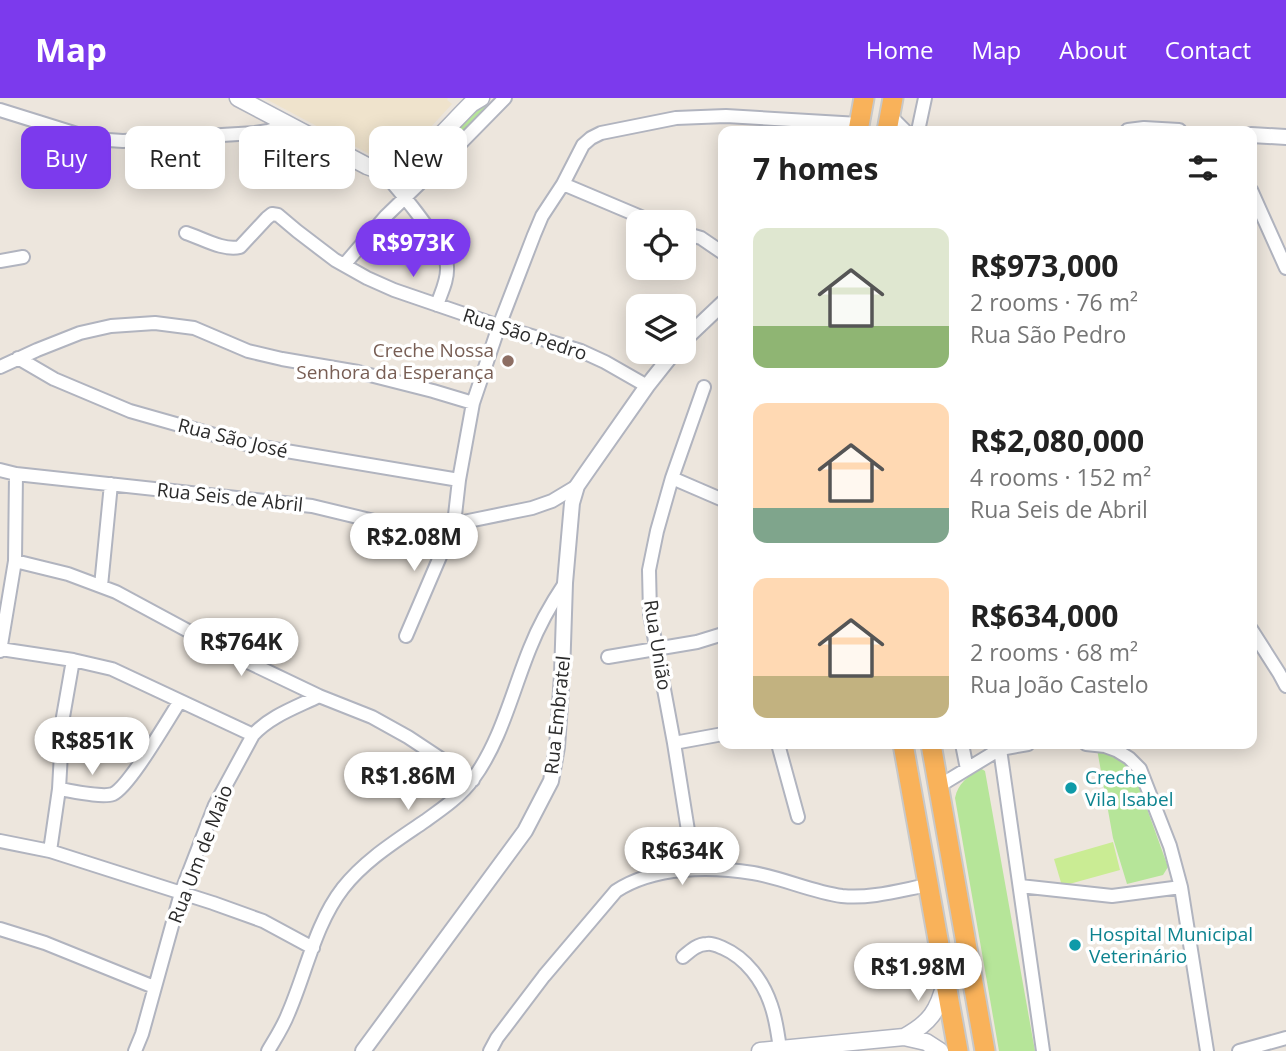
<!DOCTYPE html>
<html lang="en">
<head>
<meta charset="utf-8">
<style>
  :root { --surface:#fff; --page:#f2f2f2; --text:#222; --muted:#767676; --accent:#7c3aed }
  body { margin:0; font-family:"Open Sans",sans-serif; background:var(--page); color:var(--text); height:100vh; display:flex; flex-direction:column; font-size:26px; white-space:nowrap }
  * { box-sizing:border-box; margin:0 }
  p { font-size:23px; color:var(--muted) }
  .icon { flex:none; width:38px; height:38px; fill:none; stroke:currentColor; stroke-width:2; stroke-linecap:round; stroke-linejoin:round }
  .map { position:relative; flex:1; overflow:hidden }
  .details { position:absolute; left:718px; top:28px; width:539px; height:623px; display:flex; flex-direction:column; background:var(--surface); border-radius:14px; box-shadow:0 4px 18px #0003 }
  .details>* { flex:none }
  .top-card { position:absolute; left:21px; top:28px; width:592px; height:63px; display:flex; gap:14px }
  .controls { position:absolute; left:626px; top:112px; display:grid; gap:14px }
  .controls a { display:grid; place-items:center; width:70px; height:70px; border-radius:14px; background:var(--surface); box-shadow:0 4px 18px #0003; font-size:35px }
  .price { position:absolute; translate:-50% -60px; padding:0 16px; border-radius:24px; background:#fff; color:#222; font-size:23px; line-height:46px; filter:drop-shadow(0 2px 4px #0008) }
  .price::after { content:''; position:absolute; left:50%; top:42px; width:21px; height:16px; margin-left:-10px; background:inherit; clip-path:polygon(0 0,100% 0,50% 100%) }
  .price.on { background:var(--accent); color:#fff }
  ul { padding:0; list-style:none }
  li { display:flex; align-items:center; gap:21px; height:175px; padding:0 35px }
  li span { display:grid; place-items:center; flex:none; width:196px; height:140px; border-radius:14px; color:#555 }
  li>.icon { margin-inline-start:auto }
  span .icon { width:84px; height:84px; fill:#fffc; stroke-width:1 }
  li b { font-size:30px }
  h2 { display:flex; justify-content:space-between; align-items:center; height:84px; padding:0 35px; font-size:30px }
  .pill { padding:0 24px; border-radius:14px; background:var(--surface); box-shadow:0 4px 18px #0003; font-size:24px; line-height:63px }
  .pill.on { background:var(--accent); color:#fff }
  header { display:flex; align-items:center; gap:42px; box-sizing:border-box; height:98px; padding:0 35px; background:var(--accent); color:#fff }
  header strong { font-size:33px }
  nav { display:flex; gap:38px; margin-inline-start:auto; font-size:24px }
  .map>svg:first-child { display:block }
  .education { fill:#efe3cc }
  .green { fill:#b6e599 }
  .pitch { fill:#caec94 }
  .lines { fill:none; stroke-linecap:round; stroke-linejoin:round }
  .minor-casing { stroke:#b1b4bf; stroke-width:16 }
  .tertiary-casing { stroke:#b1b4bf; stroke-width:18 }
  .secondary-casing { stroke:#b1b4bf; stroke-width:19 }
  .trunk-casing { stroke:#c8c8c8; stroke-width:23 }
  .minor { stroke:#fff; stroke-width:12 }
  .tertiary { stroke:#fff; stroke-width:14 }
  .secondary { stroke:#fff; stroke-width:16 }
  .trunk { stroke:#f9b25a; stroke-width:19 }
  .education-dot { fill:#8d6e63; stroke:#fff; stroke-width:2.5 }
  .culture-dot { fill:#0f9aa8; stroke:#fff; stroke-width:2.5 }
  .labels { text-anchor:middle; stroke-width:7; stroke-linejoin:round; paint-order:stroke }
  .street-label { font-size:19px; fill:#2b2b2b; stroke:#fff }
  .education-label { font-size:19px; fill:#785e54; stroke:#fff; text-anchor:end }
  .culture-label { font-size:19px; fill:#0d838f; stroke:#fff; text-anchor:start }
</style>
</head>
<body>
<header>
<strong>Map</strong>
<nav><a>Home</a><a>Map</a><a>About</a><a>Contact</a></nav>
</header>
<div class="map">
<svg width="1286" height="953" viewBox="0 0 1286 953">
  <rect width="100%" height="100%" fill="#ede6dd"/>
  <path class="education" d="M 264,0 L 448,0 L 447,2 L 452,6 L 405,57 L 395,60 L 373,58 Z"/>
  <path class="green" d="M 488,7 L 472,28 L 409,90 L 404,83 L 477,10 Z
    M 1097,651 L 1109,652 L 1132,669 L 1168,769 L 1163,777 L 1127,786 L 1113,740 Z
    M 980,670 L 985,673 L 1035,953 L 999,953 L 955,700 C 958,685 968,679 980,670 Z"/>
  <path class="pitch" d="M 1113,744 L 1120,772 L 1062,788 L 1054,761 Z"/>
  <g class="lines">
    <g class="minor-casing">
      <path id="minor" d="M 0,12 L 93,41 L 123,43 L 255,35 L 268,33 L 287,27
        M 918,33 L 925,0
        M 383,74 C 398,91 447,148 447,169 C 448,182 441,195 437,207
        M 563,86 L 653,124
        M 1251,92 L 1286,170
        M 186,135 C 202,140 223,153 240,149 L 267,120 L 272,116 L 278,117 L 297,133 L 335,162 L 367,180 L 394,192 L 499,228 L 581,253 L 605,264 L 647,288
        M 684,135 L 701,140 L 723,155
        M 0,163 L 23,159
        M 344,167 L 386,118 L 452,54 L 505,0
        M 18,260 L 54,281 L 130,313 L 250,347 L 459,382
        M 0,269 L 37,252 L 80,235 L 111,228 L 155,225 L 194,230 L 248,253 L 282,261 L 358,274 L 433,293 L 473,305
        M 0,372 L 16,376 L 312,408 L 403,430 L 416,431 L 434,430 L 532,410 L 552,403 L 577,388
        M 672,380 L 723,402
        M 15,463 L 68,476 L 116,494 L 231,556 L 319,598 L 372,619 L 408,639 L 473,682
        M 101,488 L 111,386
        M 1251,531 L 1279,575 L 1286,588
        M 406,538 L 454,426 L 459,382 L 473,305 L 499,228 L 534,137 L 542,118 L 563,86 L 583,47 L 591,40 L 601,35 L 676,20 L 726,18 L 859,26
        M 0,551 L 73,562 L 112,571 L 253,637
        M 0,553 L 15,463 L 16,376
        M 608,559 L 697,544 L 723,536
        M 674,645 L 723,636
        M 778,646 L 798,719
        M 962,646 L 967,671
        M 1086,646 L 1105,648 L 1116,652 L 1129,660 L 1140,671 L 1170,748 L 1181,789 L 1207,953
        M 1000,651 L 1043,953
        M 939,688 L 1000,651 L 1028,646
        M 59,691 L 63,619 L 73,562
        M 0,743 L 50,753 L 213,805 L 263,823 L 313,850
        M 50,753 L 59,691 C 72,693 102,700 113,696 C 130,688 168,621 180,603
        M 694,770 L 674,645 L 650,516 L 649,472 L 657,433 L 672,380 L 704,289
        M 1020,788 L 1112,798 L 1181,789
        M 0,831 L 45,845 L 154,889
        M 683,859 C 690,853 697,846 707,846 C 712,845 718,848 723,850 C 746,860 763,883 771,907 C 776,921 778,936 780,951
        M 135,953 L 142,936 L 181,795 L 215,707 L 253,637 C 270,618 297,609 319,598
        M 268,953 C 275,941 283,929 288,916 C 306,875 315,826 343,790 C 365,762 396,743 425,723 C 442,711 461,698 473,681 C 501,643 512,594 530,550 C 539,527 551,506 565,485
        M 490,953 L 497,940 L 544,878 L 616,793 C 654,768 710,768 753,775 C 783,780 812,794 842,798 C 871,801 901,792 928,787
        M 1239,953 L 1286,940"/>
    </g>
    <g class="tertiary-casing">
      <path id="tertiary" d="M 890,19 L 904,33
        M 1128,33 L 1144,31 L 1179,33
        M 1251,37 L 1286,39
        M 684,242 L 723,205
        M 363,953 L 525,733 L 551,683 L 557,649 L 562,577 L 565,485 L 572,405 L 577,388 L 586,375 L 647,288 L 674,254"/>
    </g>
    <g class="secondary-casing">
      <path id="secondary" d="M 238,0 L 367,68 C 401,82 414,64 436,42 C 448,30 459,18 471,6 L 481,0
        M 904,939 C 930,925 938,913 945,885
        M 760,953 L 904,939 L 926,944 L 940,953"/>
    </g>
    <g class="trunk-casing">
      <path id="trunk" d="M 858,33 L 864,0
        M 887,33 L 893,0
        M 903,646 L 958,953
        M 931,646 L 985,953"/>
    </g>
    <use href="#minor" class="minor"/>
    <use href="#tertiary" class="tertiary"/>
    <use href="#secondary" class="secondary"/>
    <use href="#trunk" class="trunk"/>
  </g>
  <circle class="education-dot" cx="508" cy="263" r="7"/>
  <g class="culture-dot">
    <circle cx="1071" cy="690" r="7"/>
    <circle cx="1075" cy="847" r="7"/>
  </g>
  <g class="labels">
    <g class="street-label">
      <text transform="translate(525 236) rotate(18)" y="7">Rua São Pedro</text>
      <text transform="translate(233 340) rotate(14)" y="7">Rua São José</text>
      <text transform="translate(230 399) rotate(6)" y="7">Rua Seis de Abril</text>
      <text transform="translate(658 547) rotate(81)" y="7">Rua União</text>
      <text transform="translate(557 617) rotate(-84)" y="7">Rua Embratel</text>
      <text transform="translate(200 756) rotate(-69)" y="7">Rua Um de Maio</text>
    </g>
    <g class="education-label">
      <text x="494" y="259">Creche Nossa<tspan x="494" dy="22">Senhora da Esperança</tspan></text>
    </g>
    <g class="culture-label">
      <text x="1085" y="686">Creche<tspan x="1085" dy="22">Vila Isabel</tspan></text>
      <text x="1089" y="843">Hospital Municipal<tspan x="1089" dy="22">Veterinário</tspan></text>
    </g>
  </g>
</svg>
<div class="controls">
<a><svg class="icon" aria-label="locate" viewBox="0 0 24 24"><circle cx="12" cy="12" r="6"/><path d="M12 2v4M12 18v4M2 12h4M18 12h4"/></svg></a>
<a><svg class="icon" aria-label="layers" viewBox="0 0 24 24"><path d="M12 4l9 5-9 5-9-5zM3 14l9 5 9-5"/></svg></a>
</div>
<b class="price on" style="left:413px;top:181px">R$973K</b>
<b class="price" style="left:414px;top:475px">R$2.08M</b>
<b class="price" style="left:241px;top:580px">R$764K</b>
<b class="price" style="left:92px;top:679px">R$851K</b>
<b class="price" style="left:408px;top:714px">R$1.86M</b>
<b class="price" style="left:682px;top:789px">R$634K</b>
<b class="price" style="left:918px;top:905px">R$1.98M</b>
<div class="top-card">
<a class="pill on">Buy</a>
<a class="pill">Rent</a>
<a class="pill">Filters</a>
<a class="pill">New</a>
</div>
<section class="details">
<h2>7 homes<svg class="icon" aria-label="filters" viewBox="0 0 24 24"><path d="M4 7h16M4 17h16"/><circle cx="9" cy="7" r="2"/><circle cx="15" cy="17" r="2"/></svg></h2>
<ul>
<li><span style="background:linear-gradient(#dfe7d0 70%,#8fb573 0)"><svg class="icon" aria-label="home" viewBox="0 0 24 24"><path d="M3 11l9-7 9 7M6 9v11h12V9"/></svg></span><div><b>R$973,000</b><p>2 rooms · 76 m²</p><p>Rua São Pedro</p></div></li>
<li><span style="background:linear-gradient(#ffd9b3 75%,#7fa58c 0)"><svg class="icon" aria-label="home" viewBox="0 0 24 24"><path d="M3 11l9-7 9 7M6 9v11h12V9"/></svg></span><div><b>R$2,080,000</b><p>4 rooms · 152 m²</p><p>Rua Seis de Abril</p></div></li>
<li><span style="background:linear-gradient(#ffd9b3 70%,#c2b280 0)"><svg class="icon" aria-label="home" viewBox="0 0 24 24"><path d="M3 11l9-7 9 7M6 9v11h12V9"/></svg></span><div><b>R$634,000</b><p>2 rooms · 68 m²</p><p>Rua João Castelo</p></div></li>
</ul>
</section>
</div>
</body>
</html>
